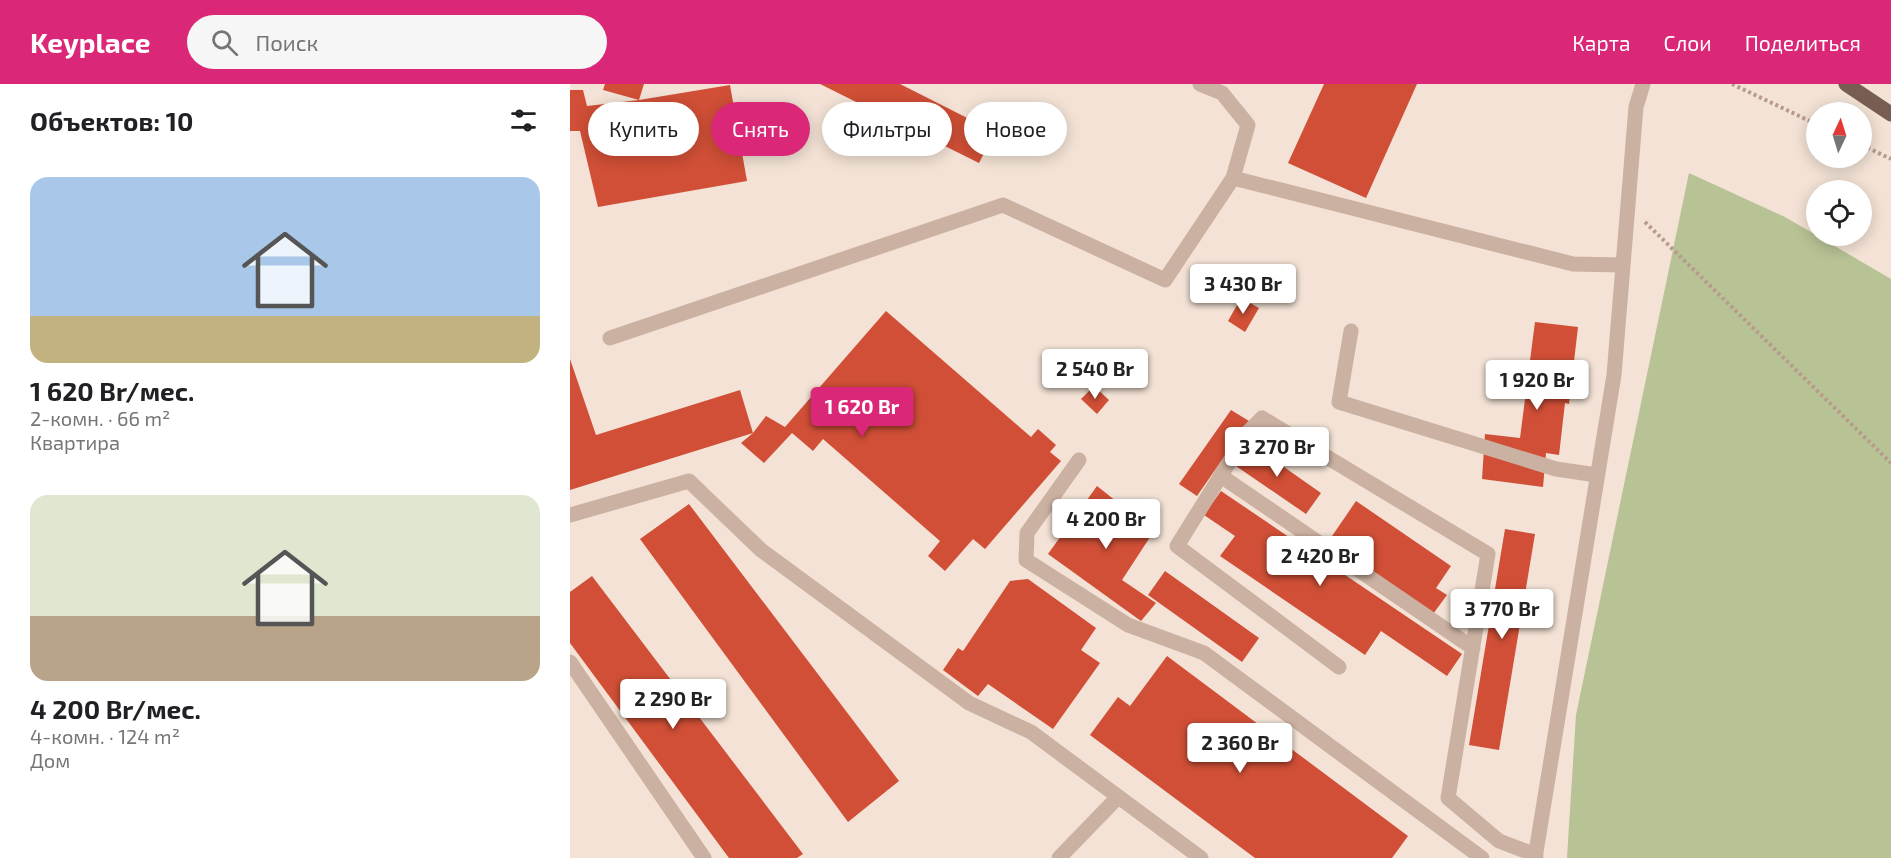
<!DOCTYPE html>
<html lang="ru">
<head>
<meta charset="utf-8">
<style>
  :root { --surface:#fff; --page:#f6f6f6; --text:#202124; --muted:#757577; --accent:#db2777 }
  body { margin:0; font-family:"Exo 2",sans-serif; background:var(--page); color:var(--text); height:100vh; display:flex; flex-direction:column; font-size:22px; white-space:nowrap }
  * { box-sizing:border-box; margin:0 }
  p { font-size:20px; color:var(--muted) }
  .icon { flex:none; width:33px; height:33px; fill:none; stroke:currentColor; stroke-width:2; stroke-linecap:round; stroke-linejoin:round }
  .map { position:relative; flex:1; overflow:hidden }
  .sheet { display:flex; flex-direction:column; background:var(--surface); width:570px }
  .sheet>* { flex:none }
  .top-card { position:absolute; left:18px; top:18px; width:570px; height:54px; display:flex; gap:12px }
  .needle { width:39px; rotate:4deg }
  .buttons { position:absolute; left:1236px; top:18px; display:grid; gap:12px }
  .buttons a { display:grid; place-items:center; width:66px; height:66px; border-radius:50%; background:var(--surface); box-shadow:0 3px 15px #0003; font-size:30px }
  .price { position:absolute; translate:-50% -51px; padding:0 14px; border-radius:6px; background:#fff; color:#222; font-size:20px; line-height:39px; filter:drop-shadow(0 2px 3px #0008) }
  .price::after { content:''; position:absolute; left:50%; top:36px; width:18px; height:14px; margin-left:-9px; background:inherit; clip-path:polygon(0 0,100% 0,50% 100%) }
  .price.selected { background:var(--accent); color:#fff }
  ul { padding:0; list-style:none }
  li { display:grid; align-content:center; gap:12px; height:318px; padding:0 30px }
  li span { display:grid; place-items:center; height:186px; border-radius:18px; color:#555 }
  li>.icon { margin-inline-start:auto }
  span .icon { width:108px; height:108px; fill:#fffc; stroke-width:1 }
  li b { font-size:26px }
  h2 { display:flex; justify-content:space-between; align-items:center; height:72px; padding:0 30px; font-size:26px }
  .chip { padding:0 21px; border-radius:27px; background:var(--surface); box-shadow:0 3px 15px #0003; font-size:21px; line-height:54px }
  .chip.selected { background:var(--accent); color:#fff }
  header { display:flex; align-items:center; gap:36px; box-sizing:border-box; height:84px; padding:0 30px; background:var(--accent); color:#fff }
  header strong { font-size:28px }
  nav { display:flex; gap:33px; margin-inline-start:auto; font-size:21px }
  .search { width:420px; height:54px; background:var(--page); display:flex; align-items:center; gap:15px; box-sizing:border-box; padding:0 21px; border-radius:33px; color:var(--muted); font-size:22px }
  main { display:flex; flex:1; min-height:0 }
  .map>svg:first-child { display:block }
  .green { fill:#b7c295 }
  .building { fill:#d04f36 }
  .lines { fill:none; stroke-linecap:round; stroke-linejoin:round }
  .path { stroke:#b79a8b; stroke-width:4; stroke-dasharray:3 3; stroke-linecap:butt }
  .minor { stroke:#cbb1a1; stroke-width:15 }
  .major { stroke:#785d54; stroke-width:15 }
</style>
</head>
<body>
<header>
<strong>Keyplace</strong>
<div class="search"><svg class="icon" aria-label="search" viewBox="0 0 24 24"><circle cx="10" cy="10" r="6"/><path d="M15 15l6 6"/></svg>Поиск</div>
<nav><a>Карта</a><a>Слои</a><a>Поделиться</a></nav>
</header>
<main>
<section class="sheet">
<h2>Объектов: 10<svg class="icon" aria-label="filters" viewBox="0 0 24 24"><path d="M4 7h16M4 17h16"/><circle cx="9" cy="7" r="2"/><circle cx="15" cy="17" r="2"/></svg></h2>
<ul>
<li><span style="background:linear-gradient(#a9c7e8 75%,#c2b280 0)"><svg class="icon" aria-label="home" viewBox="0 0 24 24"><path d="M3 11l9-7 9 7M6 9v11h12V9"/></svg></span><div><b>1 620 Br/мес.</b><p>2-комн. · 66 m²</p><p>Квартира</p></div></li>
<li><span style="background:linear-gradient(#dfe7d0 65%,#b9a48a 0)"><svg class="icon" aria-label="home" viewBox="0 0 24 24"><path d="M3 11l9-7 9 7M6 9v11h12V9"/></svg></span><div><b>4 200 Br/мес.</b><p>4-комн. · 124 m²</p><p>Дом</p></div></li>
</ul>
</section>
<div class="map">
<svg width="1321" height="774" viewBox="0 0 1321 774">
  <rect width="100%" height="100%" fill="#f3e2d5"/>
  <path class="green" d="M 1119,89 L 1215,133 L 1321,195 L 1321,774 L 997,774 L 1006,631 Z"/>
  <path class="building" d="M 35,0 L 74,0 L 69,16 L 160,1 L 177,97 L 28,123 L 10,47 L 0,47 L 0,6 L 13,6 L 17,22 L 69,16 L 33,6 Z
    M 250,0 L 330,0 L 425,48 L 409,79 Z
    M 754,0 L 847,0 L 796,114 L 718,79 Z
    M 671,214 L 689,224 L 675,248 L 658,237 Z
    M 316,227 L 461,353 L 468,345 L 486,361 L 480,368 L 491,377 L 415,465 L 403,455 L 375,487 L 358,472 L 370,457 L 253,355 L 243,367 L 222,349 L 194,379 L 171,359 L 183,349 L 0,406 L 0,275 L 26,351 L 170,306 L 183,349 L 196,332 L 215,343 Z
    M 965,238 L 1008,243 L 999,320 L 995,319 L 989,371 L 976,369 L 973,403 L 912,395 L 915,350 L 950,354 Z
    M 524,302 L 539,316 L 527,330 L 511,315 Z
    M 661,326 L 679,337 L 627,412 L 609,400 Z
    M 678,358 L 751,409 L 736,430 L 663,380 Z
    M 527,402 L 584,447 L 552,496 L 586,519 L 571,537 L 478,470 Z
    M 651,407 L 892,570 L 877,592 L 811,547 L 795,571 L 650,472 L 665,452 L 634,431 Z
    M 786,417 L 881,482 L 866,504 L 877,511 L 863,530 L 758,458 Z
    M 119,420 L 329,697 L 278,738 L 70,455 Z
    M 935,445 L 965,450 L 929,666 L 899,661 Z
    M 595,487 L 689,554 L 672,578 L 578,511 Z
    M 22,492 L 233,770 L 227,774 L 159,774 L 0,559 L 0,508 Z
    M 458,495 L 526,544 L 511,566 L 530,579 L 483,645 L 418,600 L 408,612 L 373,586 L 388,564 L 393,567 L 440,497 Z
    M 597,572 L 838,752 L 822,774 L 685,774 L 520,651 L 548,613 L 560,622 Z"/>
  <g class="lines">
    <path class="path" d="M 1162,0 L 1246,40
      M 1292,61 L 1321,75
      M 1075,138 L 1321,379"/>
    <path class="minor" d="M 630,0 L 652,9 L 678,41 L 663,94
      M 781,247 L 769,318 L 986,385 L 1027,391
      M 40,254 L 433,121 L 595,196 L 663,94 L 1003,180 L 1052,181
      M 509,376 L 457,449 L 456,476 L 558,541 L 634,569 L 912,774
      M 651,392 L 903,564
      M 0,431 L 119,397 L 191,466 L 399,619 L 461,648 L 631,774
      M 0,578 L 134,774
      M 769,583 L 607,462 L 678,348 L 692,334 L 918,470 L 878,714 L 929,757 L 966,771
      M 489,774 L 548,713
      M 965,774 L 1044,291 L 1066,23 L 1073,0"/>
    <path class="major" d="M 1276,0 L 1321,30"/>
  </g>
</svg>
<div class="buttons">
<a><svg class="needle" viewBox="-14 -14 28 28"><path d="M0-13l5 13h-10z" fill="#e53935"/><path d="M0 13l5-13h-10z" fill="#757577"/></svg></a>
<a><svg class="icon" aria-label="locate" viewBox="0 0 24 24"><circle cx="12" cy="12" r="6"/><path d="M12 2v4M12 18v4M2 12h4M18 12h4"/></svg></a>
</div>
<b class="price" style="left:673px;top:231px">3 430 Br</b>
<b class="price" style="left:525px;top:316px">2 540 Br</b>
<b class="price" style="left:967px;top:327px">1 920 Br</b>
<b class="price selected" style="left:292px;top:354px">1 620 Br</b>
<b class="price" style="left:707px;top:394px">3 270 Br</b>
<b class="price" style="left:536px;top:466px">4 200 Br</b>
<b class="price" style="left:750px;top:503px">2 420 Br</b>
<b class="price" style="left:932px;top:556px">3 770 Br</b>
<b class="price" style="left:103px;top:646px">2 290 Br</b>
<b class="price" style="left:670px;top:690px">2 360 Br</b>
<div class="top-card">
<a class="chip">Купить</a>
<a class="chip selected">Снять</a>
<a class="chip">Фильтры</a>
<a class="chip">Новое</a>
</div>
</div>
</main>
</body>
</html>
